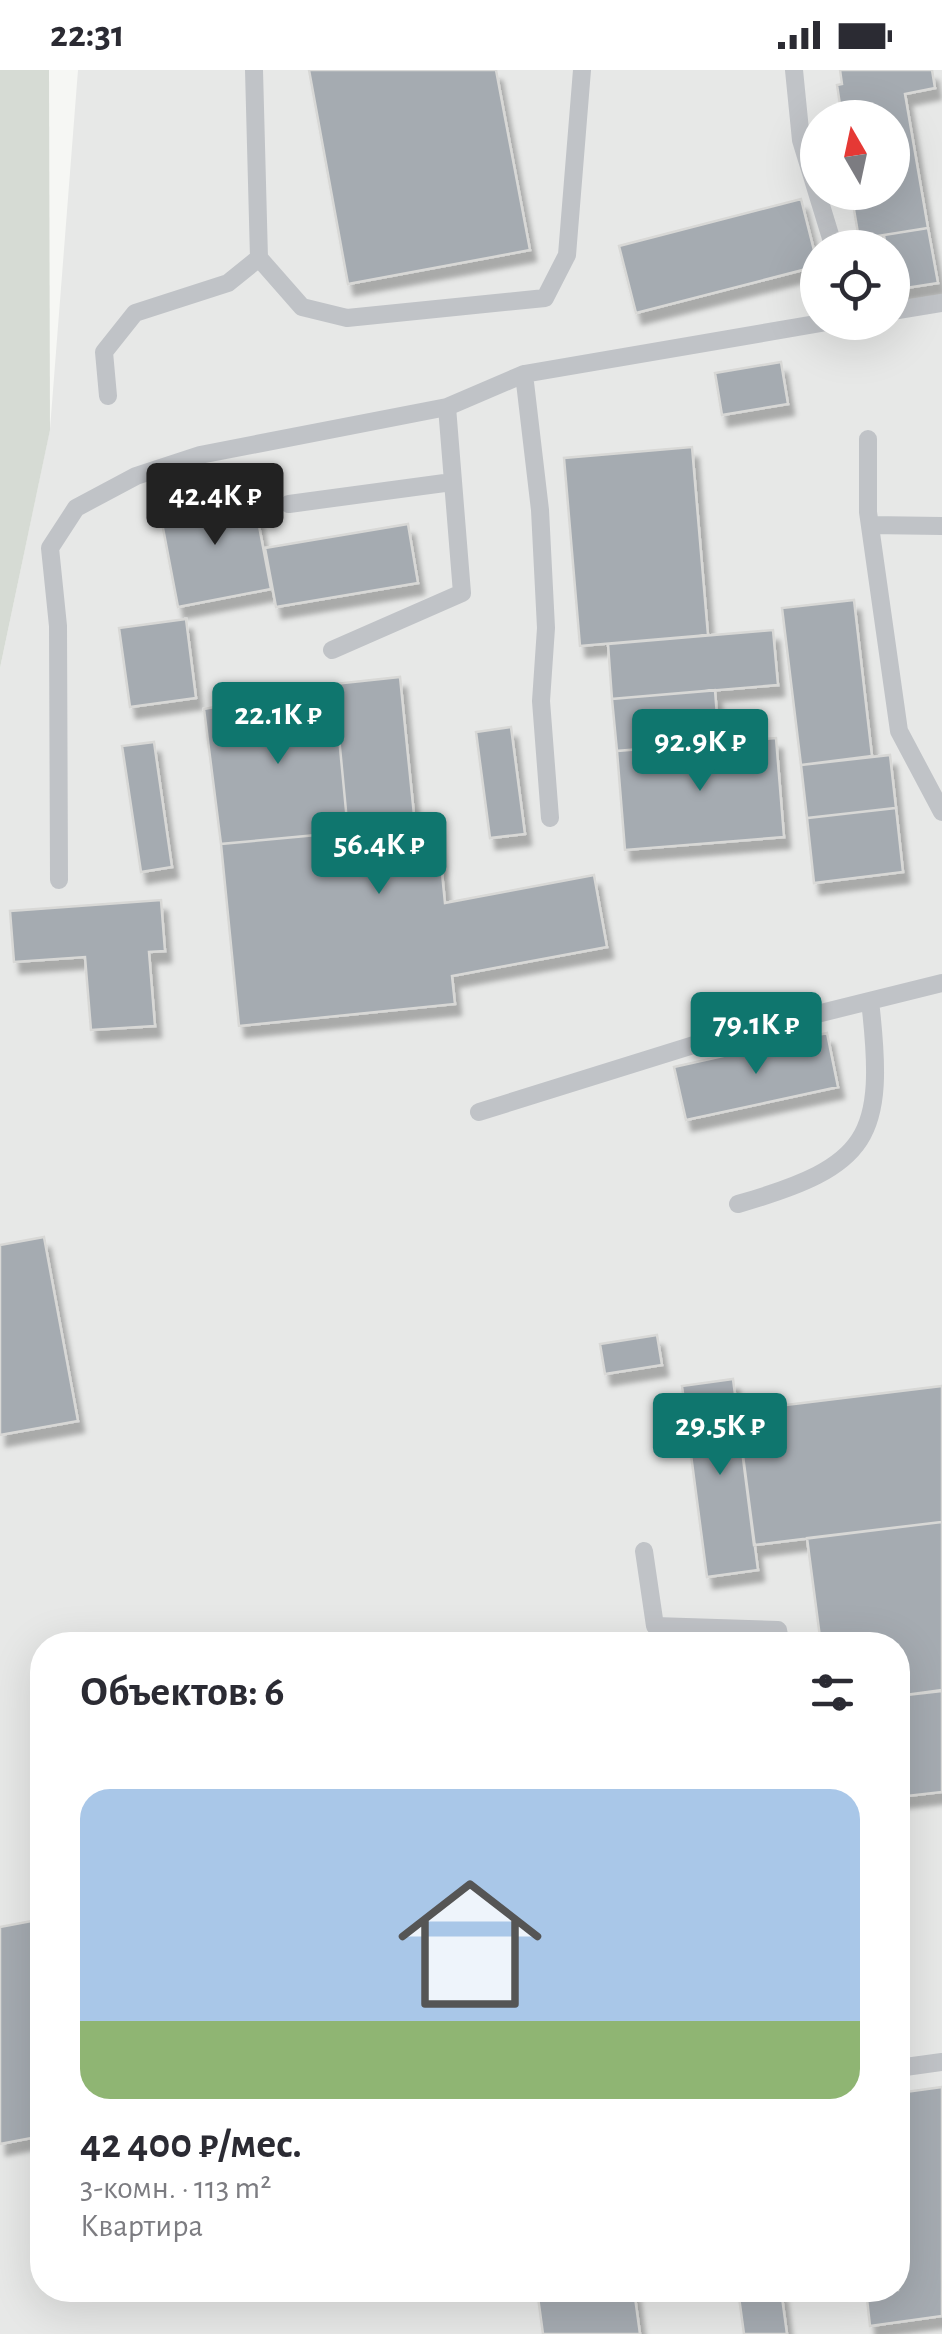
<!DOCTYPE html>
<html lang="ru">
<head>
<meta charset="utf-8">
<style>
  :root { --surface:#fff; --page:#f7f7f7; --text:#2b2b33; --muted:#7c7c81; --line:#e1e1e2; --accent:#0f766e }
  body { margin:0; font-family:"Alegreya Sans",sans-serif; background:var(--page); color:var(--text); height:100vh; display:flex; flex-direction:column; font-size:38px; white-space:nowrap }
  * { box-sizing:border-box; margin:0 }
  p { font-size:32px; color:var(--muted) }
  .icon { flex:none; width:55px; height:55px; fill:none; stroke:currentColor; stroke-width:2; stroke-linecap:round; stroke-linejoin:round }
  .map { position:relative; flex:1; overflow:hidden }
  .details { position:absolute; left:30px; top:1562px; width:880px; height:670px; display:flex; flex-direction:column; background:var(--surface); border-radius:40px; box-shadow:0 10px 40px #0002 }
  .details>* { flex:none }
  .needle { width:65px; rotate:351deg }
  .fabs { position:absolute; left:800px; top:30px; display:grid; gap:20px }
  .fabs a { display:grid; place-items:center; width:110px; height:110px; border-radius:50%; background:var(--surface); box-shadow:0 10px 40px #0002; font-size:50px }
  .price { position:absolute; translate:-50% -85px; padding:0 22px; border-radius:10px; background:var(--accent); color:#fff; font-size:32px; line-height:65px; filter:drop-shadow(0 2px 5px #0008) }
  .price::after { content:''; position:absolute; left:50%; top:60px; width:30px; height:22px; margin-left:-15px; background:inherit; clip-path:polygon(0 0,100% 0,50% 100%) }
  .price.active { background:#222; color:#fff }
  ul { padding:0; list-style:none }
  li { display:grid; align-content:center; gap:20px; height:530px; padding:0 50px }
  li+li { border-top:2px solid var(--line) }
  li span { display:grid; place-items:center; height:310px; border-radius:30px; color:#555 }
  li>.icon { margin-inline-start:auto }
  span .icon { width:180px; height:180px; fill:#fffc; stroke-width:1 }
  li b { font-size:42px }
  h2 { display:flex; justify-content:space-between; align-items:center; height:120px; padding:0 50px; font-size:42px }
  .status { display:flex; justify-content:space-between; align-items:center; height:70px; padding:0 50px; background:var(--surface); direction:ltr }
  .status svg { height:28px; fill:currentColor }
  .map>svg:first-child { display:block }
  .built { fill:#e7e8e7; fill-rule:evenodd }
  .green { fill:#d6dbd4 }
  .building { fill:#a5abb1; stroke:#d8d8d6; stroke-width:2.5; filter:url(#shadow) }
  .lines { fill:none; stroke-linecap:round; stroke-linejoin:round }
  .service { stroke:#c0c3c7; stroke-width:18 }
</style>
</head>
<body>
<div class="status"><b>22:31</b><svg viewBox="0 0 49 12"><path d="M0 12V9h3v3zM5 12V6h3v6zM10 12V3h3v9zM15 12V0h3v12zM26 1h20v11H26zM47 4h2v5h-2z"/></svg></div>
<div class="map">
<svg width="942" height="2264" viewBox="0 0 942 2264">
  <defs>
    <filter id="shadow"><feDropShadow dx="6" dy="11" stdDeviation="2.5" flood-color="#0004"/></filter>
  </defs>
  <rect width="100%" height="100%" fill="#f6f7f4"/>
  <path class="built" d="M 78,0 L 942,0 L 942,2264 L 0,2264 L 0,598 L 50,359 ZM 818,48 L 892,48 L 892,122 L 818,122 ZM 818,178 L 892,178 L 892,252 L 818,252 ZM 42,1575 L 898,1575 L 898,2220 L 42,2220 Z"/>
  <path class="green" d="M 0,0 L 49,0 L 50,360 L 0,598 Z"/>
  <path class="building" d="M 309,0 L 496,0 L 530,180 L 348,214 Z
    M 840,0 L 932,0 L 935,18 L 905,24 L 928,158 L 859,169 L 851,122 L 892,122 L 892,48 L 842,48 L 837,15 L 842,14 Z
    M 801,129 L 818,196 L 636,243 L 619,176 Z
    M 928,158 L 938,213 L 893,220 L 892,178 L 886,178 L 884,165 Z
    M 781,292 L 788,334 L 722,345 L 715,303 Z
    M 692,377 L 708,565 L 580,576 L 564,388 Z
    M 252,419 L 271,519 L 178,537 L 159,437 Z
    M 408,454 L 418,513 L 276,537 L 265,478 Z
    M 854,530 L 872,686 L 801,695 L 782,538 Z
    M 186,549 L 196,628 L 130,637 L 119,558 Z
    M 773,560 L 778,615 L 612,629 L 608,574 Z
    M 400,607 L 415,755 L 437,753 L 445,833 L 594,805 L 607,877 L 452,906 L 455,934 L 239,956 L 221,774 L 348,762 L 334,614 Z
    M 334,614 L 348,762 L 221,774 L 204,639 Z
    M 715,620 L 719,673 L 617,681 L 612,629 Z
    M 511,657 L 525,764 L 490,768 L 476,662 Z
    M 776,668 L 784,767 L 625,780 L 617,681 Z
    M 154,672 L 172,797 L 141,802 L 122,676 Z
    M 890,685 L 896,738 L 807,748 L 801,695 Z
    M 896,738 L 903,802 L 814,813 L 807,748 Z
    M 161,830 L 165,881 L 149,882 L 155,956 L 91,960 L 85,887 L 14,892 L 10,841 Z
    M 827,963 L 838,1017 L 686,1050 L 674,997 Z
    M 44,1167 L 78,1351 L 0,1365 L 0,1175 Z
    M 657,1265 L 662,1295 L 605,1304 L 600,1274 Z
    M 733,1309 L 758,1500 L 707,1507 L 682,1316 Z
    M 942,1316 L 942,1452 L 754,1475 L 737,1341 Z
    M 942,1452 L 942,1620 L 898,1626 L 898,1575 L 821,1575 L 807,1468 Z
    M 942,1621 L 942,1722 L 898,1727 L 898,1626 Z
    M 42,1849 L 42,2066 L 0,2074 L 0,1857 Z
    M 942,2017 L 942,2246 L 870,2256 L 866,2220 L 898,2220 L 898,2023 Z
    M 537,2220 L 634,2220 L 640,2264 L 543,2264 Z
    M 738,2220 L 781,2220 L 787,2264 L 744,2264 Z"/>
  <g class="lines">
    <path class="service" d="M 794,0 L 801,70 L 834,178
      M 259,188 L 302,237 L 347,248 L 545,228 L 567,185 L 582,0
      M 892,241 L 942,233
      M 524,304 L 540,440 L 546,558 L 541,631 L 550,748
      M 108,326 L 104,282 L 135,243 L 228,213 L 259,188 L 254,0
      M 868,369 L 868,442 L 899,661 L 942,742
      M 289,434 L 452,412
      M 870,455 L 942,456
      M 332,580 L 462,523 L 447,337 L 524,304 L 827,252
      M 59,810 L 58,556 L 50,478 L 76,438 L 136,406 L 200,385 L 447,337
      M 479,1042 L 700,973 L 942,913
      M 738,1134 C 870,1096 886,1068 870,931
      M 644,1481 L 655,1556 L 778,1560 L 781,1575
      M 898,1998 L 942,1992"/>
  </g>
</svg>
<div class="fabs">
<a><svg class="needle" viewBox="-14 -14 28 28"><path d="M0-13l5 13h-10z" fill="#e53935"/><path d="M0 13l5-13h-10z" fill="#7c7c81"/></svg></a>
<a><svg class="icon" aria-label="locate" viewBox="0 0 24 24"><circle cx="12" cy="12" r="6"/><path d="M12 2v4M12 18v4M2 12h4M18 12h4"/></svg></a>
</div>
<b class="price active" style="left:215px;top:478px">42.4K ₽</b>
<b class="price" style="left:278px;top:697px">22.1K ₽</b>
<b class="price" style="left:700px;top:724px">92.9K ₽</b>
<b class="price" style="left:379px;top:827px">56.4K ₽</b>
<b class="price" style="left:756px;top:1007px">79.1K ₽</b>
<b class="price" style="left:720px;top:1408px">29.5K ₽</b>
<section class="details">
<h2>Объектов: 6<svg class="icon" aria-label="filters" viewBox="0 0 24 24"><path d="M4 7h16M4 17h16"/><circle cx="9" cy="7" r="2"/><circle cx="15" cy="17" r="2"/></svg></h2>
<ul>
<li><span style="background:linear-gradient(#a9c7e8 75%,#8fb573 0)"><svg class="icon" aria-label="home" viewBox="0 0 24 24"><path d="M3 11l9-7 9 7M6 9v11h12V9"/></svg></span><div><b>42 400 ₽/мес.</b><p>3-комн. · 113 m²</p><p>Квартира</p></div></li>
</ul>
</section>
</div>
</body>
</html>
